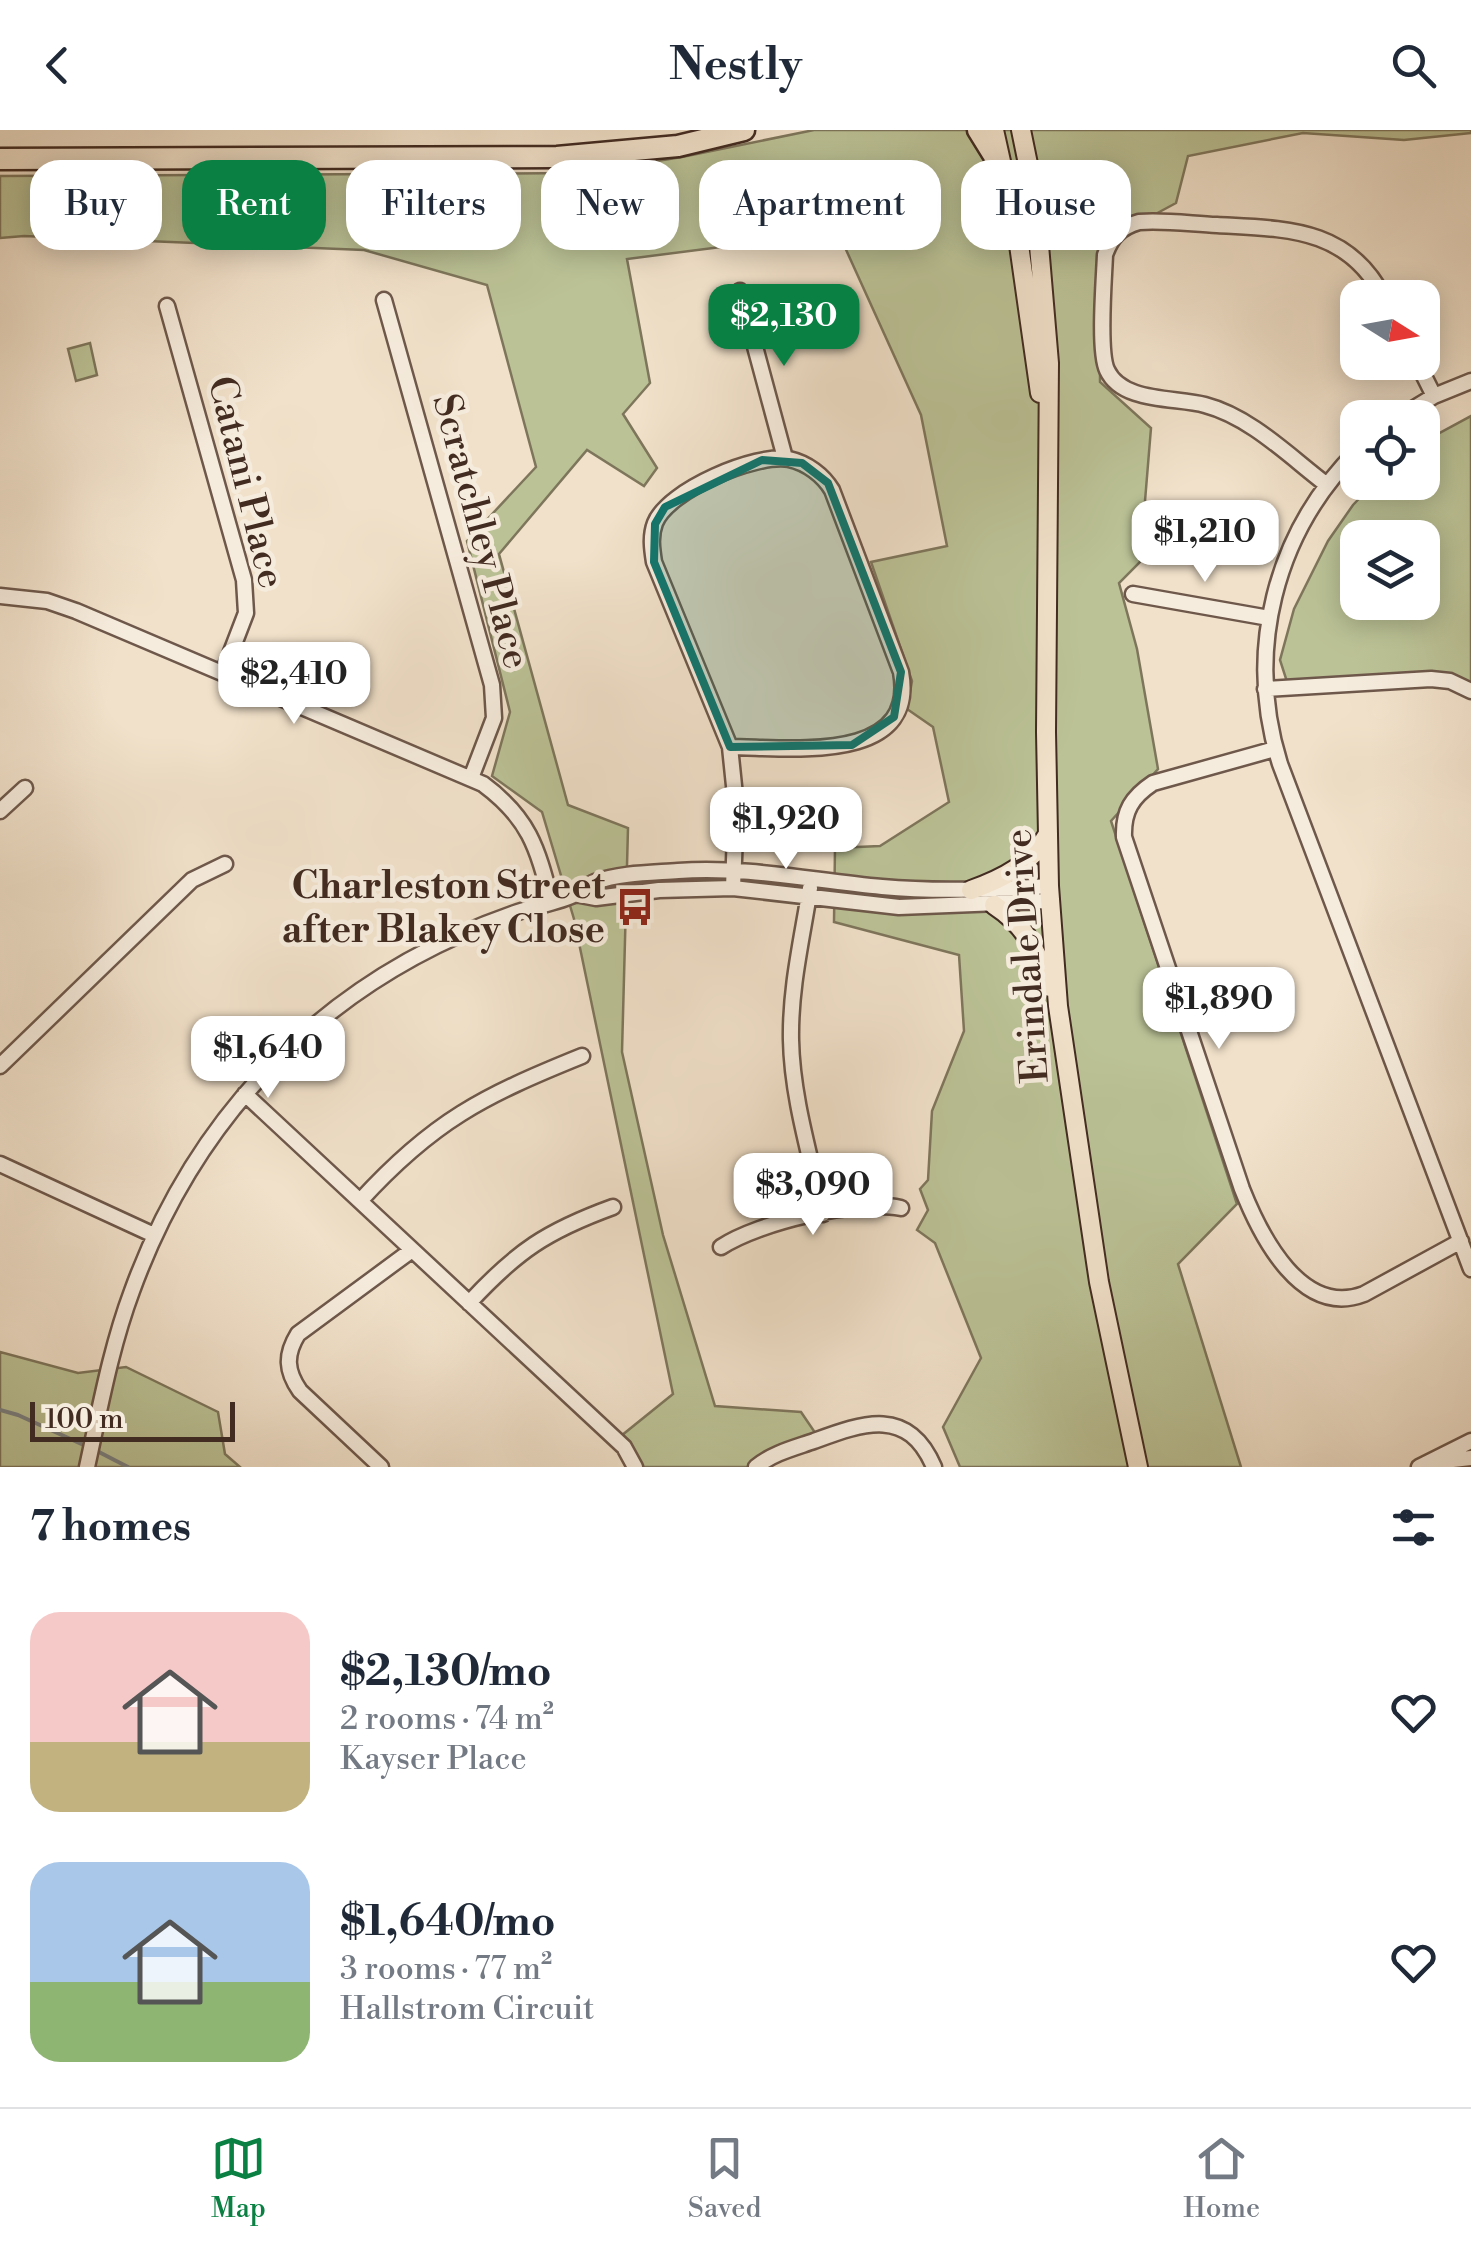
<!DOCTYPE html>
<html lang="en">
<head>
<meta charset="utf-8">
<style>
  :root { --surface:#fff; --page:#f2f2f3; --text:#1f2937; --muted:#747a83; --line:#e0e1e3; --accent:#0b8043 }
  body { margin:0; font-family:"Libre Bodoni",serif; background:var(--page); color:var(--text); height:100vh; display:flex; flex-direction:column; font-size:38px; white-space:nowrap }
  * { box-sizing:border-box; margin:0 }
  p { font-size:32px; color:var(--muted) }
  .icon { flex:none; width:55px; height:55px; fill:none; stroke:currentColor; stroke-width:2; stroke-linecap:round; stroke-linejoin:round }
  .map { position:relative; height:1337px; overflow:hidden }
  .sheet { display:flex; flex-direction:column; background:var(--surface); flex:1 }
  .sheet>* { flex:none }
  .hud { position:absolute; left:30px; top:30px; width:1412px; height:90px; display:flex; gap:20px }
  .needle { width:65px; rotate:101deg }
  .controls { position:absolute; left:1340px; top:150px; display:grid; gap:20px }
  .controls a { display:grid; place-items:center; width:100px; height:100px; border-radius:20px; background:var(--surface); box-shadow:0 5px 25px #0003; font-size:50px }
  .scale { position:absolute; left:30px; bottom:25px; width:205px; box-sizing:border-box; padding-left:10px; border:5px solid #422b21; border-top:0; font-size:28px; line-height:35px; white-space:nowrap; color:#422b21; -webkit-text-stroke:8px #f6ecdd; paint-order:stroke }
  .price { position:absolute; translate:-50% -85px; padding:0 22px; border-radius:20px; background:#fff; color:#222; font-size:32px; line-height:65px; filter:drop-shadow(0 2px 5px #0008) }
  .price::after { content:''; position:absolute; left:50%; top:60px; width:30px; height:22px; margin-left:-15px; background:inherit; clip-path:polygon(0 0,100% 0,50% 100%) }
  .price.selected { background:var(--accent); color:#fff }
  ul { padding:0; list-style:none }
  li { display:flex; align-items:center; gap:30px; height:250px; padding:0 30px }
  li span { display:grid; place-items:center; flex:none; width:280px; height:200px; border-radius:30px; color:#555 }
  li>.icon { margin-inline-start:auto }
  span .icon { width:120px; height:120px; fill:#fffc; stroke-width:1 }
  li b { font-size:42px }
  h2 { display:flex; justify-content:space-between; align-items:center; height:120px; padding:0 30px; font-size:42px }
  .tag { padding:0 35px; border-radius:30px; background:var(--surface); box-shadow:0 5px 25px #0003; font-size:35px; line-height:90px }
  .tag.selected { background:var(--accent); color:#fff }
  header { display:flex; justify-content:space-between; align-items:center; height:130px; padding:0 30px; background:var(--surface); font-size:45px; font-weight:700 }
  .tabs { display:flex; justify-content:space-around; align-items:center; height:140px; border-top:2px solid var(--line); background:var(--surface); font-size:28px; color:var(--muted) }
  .tabs a { display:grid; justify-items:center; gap:5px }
  .tabs .selected { color:var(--accent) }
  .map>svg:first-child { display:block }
  .green { fill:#bbc296; stroke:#7e765c; stroke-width:2.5; fill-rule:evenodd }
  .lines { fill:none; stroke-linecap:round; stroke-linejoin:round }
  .stream { stroke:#7b8182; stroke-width:4 }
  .minor-casing { stroke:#6e584b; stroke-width:19 }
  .major-casing { stroke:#422b21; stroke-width:22 }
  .highway-casing { stroke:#422b21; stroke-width:25 }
  .minor { stroke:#f6ecdd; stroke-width:14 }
  .major { stroke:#f1e1ca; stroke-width:18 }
  .highway { stroke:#f1e1ca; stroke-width:20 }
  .marked { fill:#0f766e; fill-opacity:0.2; stroke:#0f766e; stroke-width:8; stroke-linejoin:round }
  .labels { text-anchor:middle; stroke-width:9; stroke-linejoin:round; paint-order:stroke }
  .street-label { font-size:38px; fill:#422b21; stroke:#f6ecdd }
  .poi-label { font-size:38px; font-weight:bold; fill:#422b21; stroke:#f6ecdd; text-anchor:end }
</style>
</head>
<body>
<header><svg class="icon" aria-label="back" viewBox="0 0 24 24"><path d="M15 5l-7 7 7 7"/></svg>Nestly<svg class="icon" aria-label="search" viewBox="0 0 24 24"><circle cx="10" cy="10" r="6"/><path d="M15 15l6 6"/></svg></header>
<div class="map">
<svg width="1471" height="1337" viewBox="0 0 1471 1337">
  <rect width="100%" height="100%" fill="#f1e1ca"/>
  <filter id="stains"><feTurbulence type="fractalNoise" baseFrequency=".002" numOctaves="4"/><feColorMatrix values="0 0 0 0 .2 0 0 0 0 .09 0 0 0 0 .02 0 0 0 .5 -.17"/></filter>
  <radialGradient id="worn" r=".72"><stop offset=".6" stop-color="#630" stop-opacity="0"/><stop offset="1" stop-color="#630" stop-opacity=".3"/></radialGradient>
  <path class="green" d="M 814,0 L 1471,0 L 1471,3 L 1404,10 L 1303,3 L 1188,26 L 1176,73 L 1100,114 L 1100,252 L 1151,298 L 1140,432 L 1119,453 L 1137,519 L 1158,639 L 1111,691 L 1237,1074 L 1178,1134 L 1241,1337 L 960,1337 L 943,1297 L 981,1228 L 935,1113 L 917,1100 L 928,1080 L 920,1059 L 928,1050 L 932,981 L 964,901 L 959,825 L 834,792 L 835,718 L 880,716 L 949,672 L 933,597 L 907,579 L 912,551 L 871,432 L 947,416 L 921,285 L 838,102 L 627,129 L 650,253 L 623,284 L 657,338 L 644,356 L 587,320 L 499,424 L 568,675 L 628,698 L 622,922 L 663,1105 L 715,1276 L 801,1282 L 816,1304 L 762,1337 L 633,1337 L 621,1306 L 673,1264 L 574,789 L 542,682 L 492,646 L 510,582 L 467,411 L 536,337 L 487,155 L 364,120 L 24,106 L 0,108 L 0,46 L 582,43 L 682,27 Z
    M 90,213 L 97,245 L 76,251 L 68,219 Z
    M 1471,286 L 1471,561 L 1458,554 L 1289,558 L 1280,530 L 1294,479 L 1328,411 L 1353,375 L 1374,353 L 1422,352 L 1423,312 ZM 1358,408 L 1422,408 L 1422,472 L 1358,472 Z
    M 0,1222 L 78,1243 L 126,1237 L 218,1282 L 225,1324 L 240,1337 L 0,1337 Z"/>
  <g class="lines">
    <path class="stream" d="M 0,1280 L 18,1285 L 88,1317
      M 97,1321 L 128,1337"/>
    <g class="minor-casing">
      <path id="minor" d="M 740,161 L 785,328
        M 384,170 L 492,555 L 494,588 L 471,648
        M 167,176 L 244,450 L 246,483 L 223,543
        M 1417,232 L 1434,266
        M 1398,288 L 1434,266 L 1471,251
        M 1358,320 C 1274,403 1245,522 1280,634 L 1471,1139
        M 1327,355 C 1290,327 1251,287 1205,275 C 1176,267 1122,273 1107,240 C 1098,221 1104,150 1105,125 C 1111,107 1121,97 1139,92 C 1165,90 1192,94 1217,95 C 1286,99 1348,97 1384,168
        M 1133,464 L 1269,488
        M 0,466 L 47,471 L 76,481 L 483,654 C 529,688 537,717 551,770
        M 1265,559 L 1431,549 L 1450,551 L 1471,561
        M 730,617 C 786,617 918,636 901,542 L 832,360 C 823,345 807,333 789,329 C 756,323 668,360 655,393 C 650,406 652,419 654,432 L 730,617 L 736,675 L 733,758
        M 1275,619 L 1153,653 C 1132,667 1123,681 1124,707 L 1242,1059 C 1261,1107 1302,1188 1364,1164 L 1461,1111
        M 0,681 L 25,658
        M 810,758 C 802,809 790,858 791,910 C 792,968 811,1028 823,1084
        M 575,764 L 596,768 L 659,760 L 733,758 L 899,777 L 1049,771
        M 0,936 L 192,750 L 225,734
        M 245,964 L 624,1317 L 635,1337
        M 0,1034 L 154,1105
        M 360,1071 C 433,991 483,966 582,926
        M 721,1117 C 759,1092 857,1069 901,1078
        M 469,1173 C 517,1121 547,1101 613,1077
        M 1435,1332 L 1471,1328
        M 87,1337 C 100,1278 111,1217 132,1161 C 199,977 333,845 518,782 C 536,776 560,772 576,764 C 583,760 588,755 595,752 C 620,743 652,743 678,741 C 747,736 814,751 882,757 C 937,762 993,760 1049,756
        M 381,1337 L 300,1261 C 286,1241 285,1225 298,1204 L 412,1120
        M 756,1337 C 773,1323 794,1318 814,1311 C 863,1293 908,1276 934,1337
        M 1419,1337 L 1471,1311"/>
    </g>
    <g class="major-casing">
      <path id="major" d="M 994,0 L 1018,108 L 1040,263
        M 1021,0 L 1035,68 L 1049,233 L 1046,602 L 1049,756 L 1058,876 L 1099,1152 L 1138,1337
        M 971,760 C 1004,748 1030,735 1048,704
        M 994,775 C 1029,798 1035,820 1050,857"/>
    </g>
    <g class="highway-casing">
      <path id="highway" d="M 978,0 L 1004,42
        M 0,29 L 557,27 L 678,16 L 744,0"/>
    </g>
    <use href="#minor" class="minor"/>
    <use href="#major" class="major"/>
    <use href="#highway" class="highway"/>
  </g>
  <path class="marked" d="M 762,330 L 802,333 L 828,353 L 901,542 L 894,587 L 852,615 L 730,617 L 654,432 L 655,394 L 665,377 Z"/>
  <defs>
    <g id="bus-bare" transform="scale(3)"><path d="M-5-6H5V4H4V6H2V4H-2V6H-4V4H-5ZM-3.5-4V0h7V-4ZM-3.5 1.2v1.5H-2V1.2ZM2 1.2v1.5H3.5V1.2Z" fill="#8f2418" stroke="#f6ecdd" stroke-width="2.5" paint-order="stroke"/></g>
  </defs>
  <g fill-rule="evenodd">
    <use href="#bus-bare" x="635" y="777"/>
  </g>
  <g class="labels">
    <g class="street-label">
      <text transform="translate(247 352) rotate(76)" y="13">Catani Place</text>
      <text transform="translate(482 401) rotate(75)" y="13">Scratchley Place</text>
      <text transform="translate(1026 826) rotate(-94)" y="13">Erindale Drive</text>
    </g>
    <g class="poi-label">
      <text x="605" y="768">Charleston Street<tspan x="605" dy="44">after Blakey Close</tspan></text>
    </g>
  </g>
  <rect width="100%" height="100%" filter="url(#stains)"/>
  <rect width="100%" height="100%" fill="url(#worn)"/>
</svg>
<div class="controls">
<a><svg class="needle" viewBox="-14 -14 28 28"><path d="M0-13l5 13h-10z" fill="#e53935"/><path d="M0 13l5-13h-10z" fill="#747a83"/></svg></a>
<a><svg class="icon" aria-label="locate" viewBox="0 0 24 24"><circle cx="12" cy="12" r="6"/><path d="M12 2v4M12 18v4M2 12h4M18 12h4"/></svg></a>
<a><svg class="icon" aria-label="layers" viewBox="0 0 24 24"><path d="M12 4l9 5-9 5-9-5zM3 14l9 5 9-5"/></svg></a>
</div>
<div class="scale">100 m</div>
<b class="price selected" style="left:784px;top:239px">$2,130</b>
<b class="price" style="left:1205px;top:455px">$1,210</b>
<b class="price" style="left:294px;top:597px">$2,410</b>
<b class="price" style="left:786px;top:742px">$1,920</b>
<b class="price" style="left:1219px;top:922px">$1,890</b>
<b class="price" style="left:268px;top:971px">$1,640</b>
<b class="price" style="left:813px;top:1108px">$3,090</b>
<div class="hud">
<a class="tag">Buy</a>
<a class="tag selected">Rent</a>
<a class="tag">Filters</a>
<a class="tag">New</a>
<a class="tag">Apartment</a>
<a class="tag">House</a>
</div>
</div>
<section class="sheet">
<h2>7 homes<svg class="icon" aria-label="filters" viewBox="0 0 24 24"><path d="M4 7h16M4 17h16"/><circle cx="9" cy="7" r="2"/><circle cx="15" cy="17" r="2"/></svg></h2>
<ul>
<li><span style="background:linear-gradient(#f6c9c9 65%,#c2b280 0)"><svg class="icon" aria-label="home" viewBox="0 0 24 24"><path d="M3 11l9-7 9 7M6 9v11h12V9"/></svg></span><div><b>$2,130/mo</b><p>2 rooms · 74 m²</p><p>Kayser Place</p></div><svg class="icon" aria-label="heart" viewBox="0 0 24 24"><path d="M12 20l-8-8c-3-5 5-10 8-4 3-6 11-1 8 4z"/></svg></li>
<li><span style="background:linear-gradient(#a9c7e8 60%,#8fb573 0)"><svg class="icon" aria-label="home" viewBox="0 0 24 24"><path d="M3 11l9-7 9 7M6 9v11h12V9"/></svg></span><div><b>$1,640/mo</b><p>3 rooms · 77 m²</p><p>Hallstrom Circuit</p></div><svg class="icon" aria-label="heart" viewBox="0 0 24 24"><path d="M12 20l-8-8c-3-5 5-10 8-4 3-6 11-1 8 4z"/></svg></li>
</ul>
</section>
<nav class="tabs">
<a class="selected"><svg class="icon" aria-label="map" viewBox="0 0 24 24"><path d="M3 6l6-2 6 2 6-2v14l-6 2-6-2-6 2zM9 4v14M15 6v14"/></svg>Map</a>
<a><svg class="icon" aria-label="saved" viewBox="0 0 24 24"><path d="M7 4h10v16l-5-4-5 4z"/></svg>Saved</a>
<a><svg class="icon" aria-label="home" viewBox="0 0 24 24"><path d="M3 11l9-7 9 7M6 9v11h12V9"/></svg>Home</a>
</nav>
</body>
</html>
